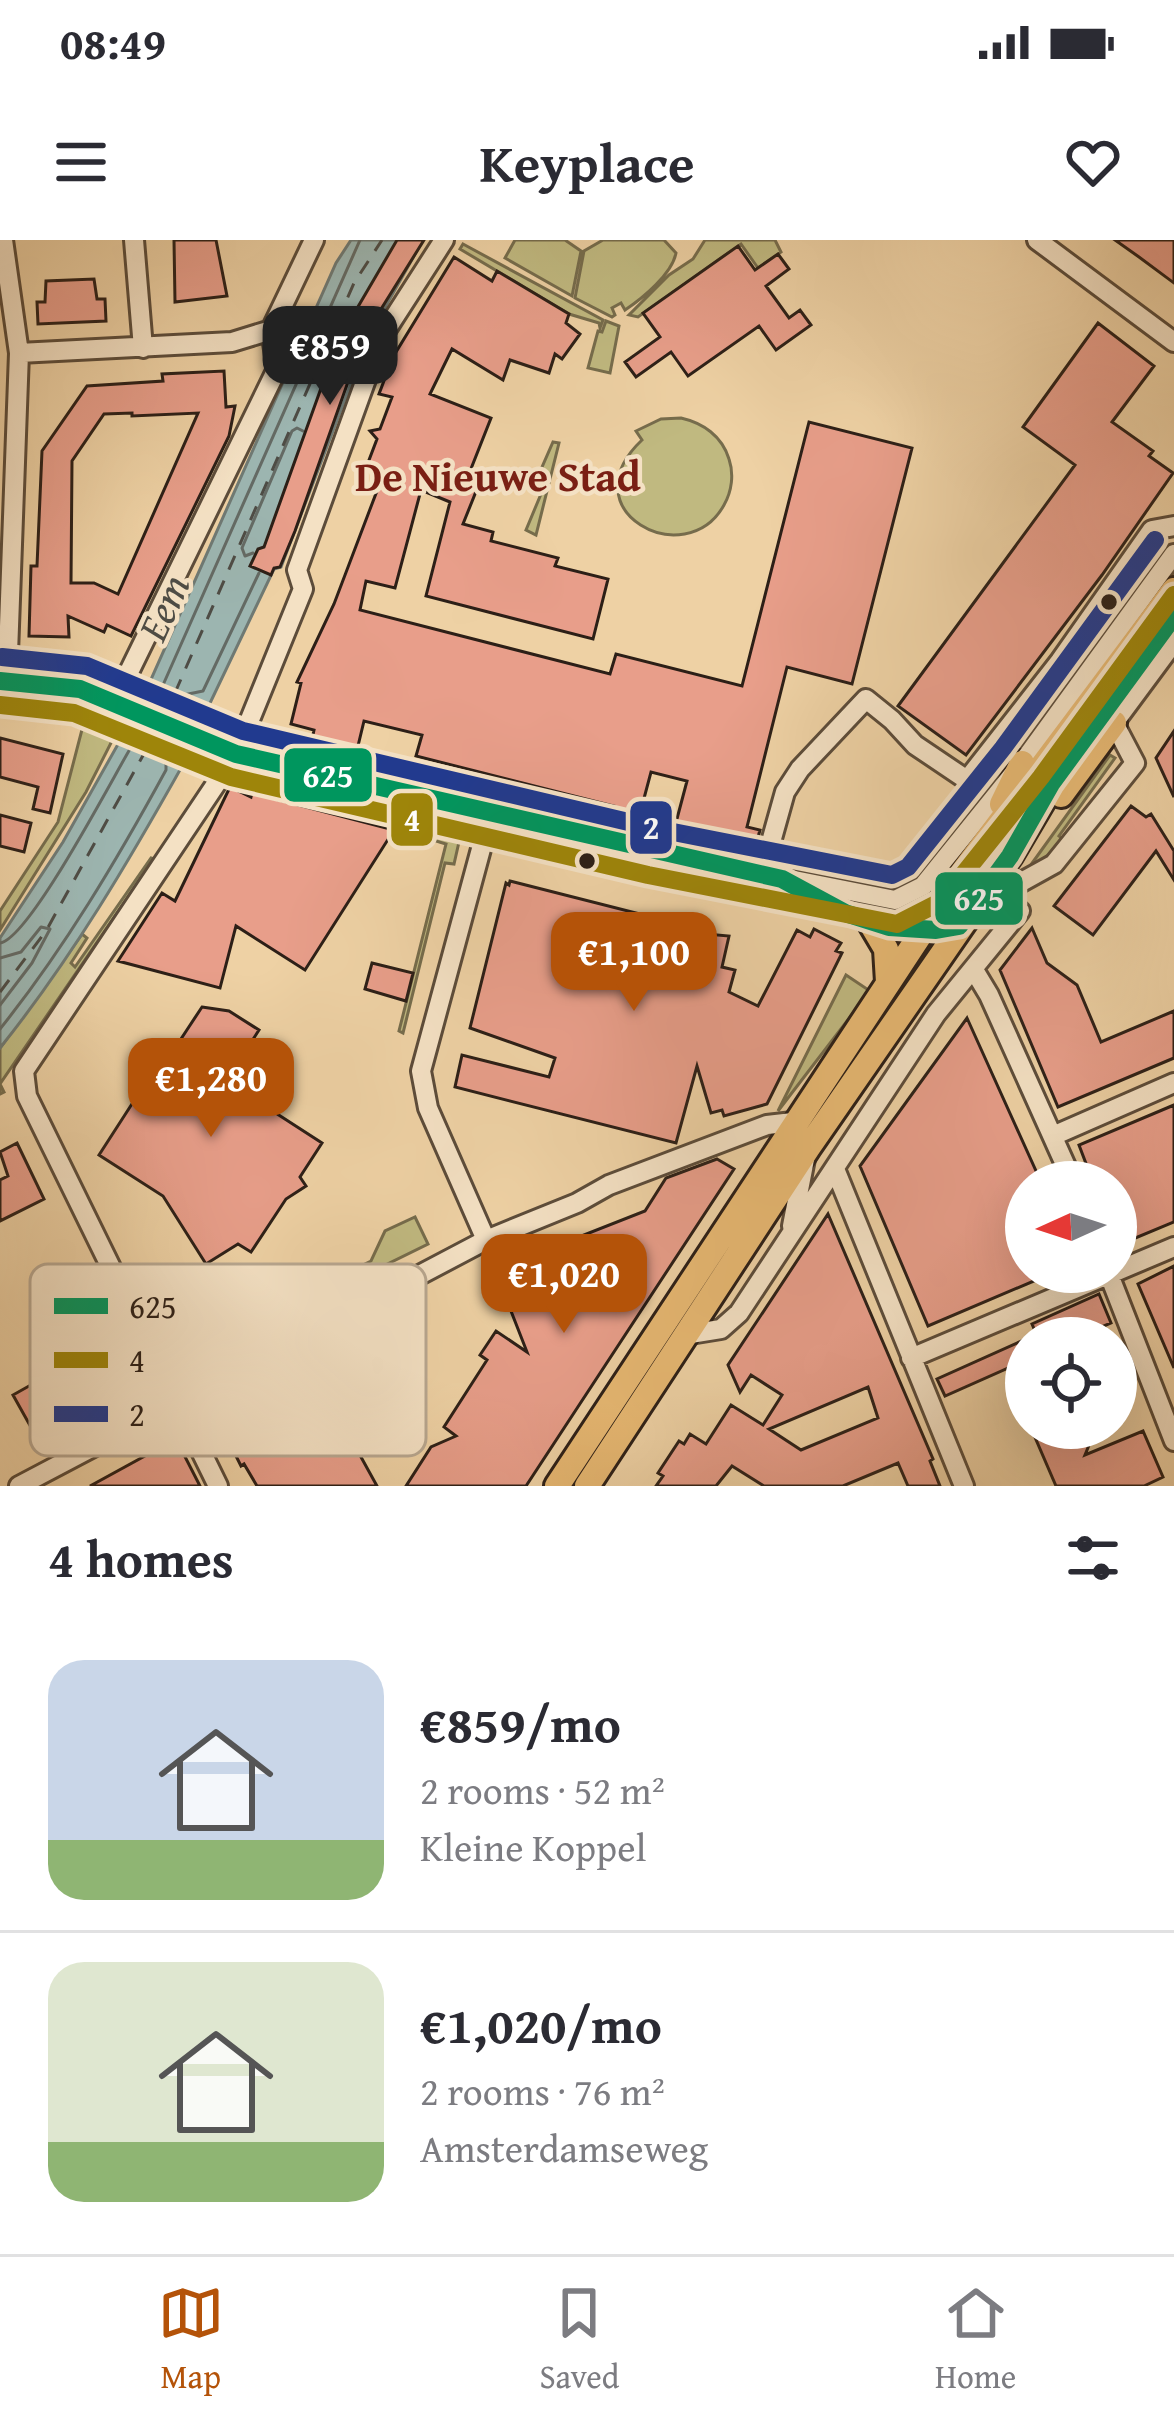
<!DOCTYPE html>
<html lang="en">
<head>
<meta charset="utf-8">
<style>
  :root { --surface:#fff; --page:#f2f2f3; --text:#2b2b33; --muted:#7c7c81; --line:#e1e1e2; --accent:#b45309 }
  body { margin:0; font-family:"Gentium Book Plus",serif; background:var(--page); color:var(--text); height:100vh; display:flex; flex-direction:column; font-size:45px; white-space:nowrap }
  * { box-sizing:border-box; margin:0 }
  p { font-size:39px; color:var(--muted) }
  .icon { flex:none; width:66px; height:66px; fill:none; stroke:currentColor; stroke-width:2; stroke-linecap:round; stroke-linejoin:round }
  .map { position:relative; height:1246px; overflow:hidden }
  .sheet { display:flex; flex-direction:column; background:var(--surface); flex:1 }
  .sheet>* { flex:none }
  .needle { width:78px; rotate:267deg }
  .controls { position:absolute; left:1005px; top:921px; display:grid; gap:24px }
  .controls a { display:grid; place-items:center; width:132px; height:132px; border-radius:50%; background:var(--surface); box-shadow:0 12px 48px #0002; font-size:60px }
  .price { position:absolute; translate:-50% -102px; padding:0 27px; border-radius:24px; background:var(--accent); color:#fff; font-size:39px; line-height:78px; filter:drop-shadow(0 3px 6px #0008) }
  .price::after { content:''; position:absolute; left:50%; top:72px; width:36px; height:27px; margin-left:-18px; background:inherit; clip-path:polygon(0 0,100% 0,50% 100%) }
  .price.selected { background:#222; color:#fff }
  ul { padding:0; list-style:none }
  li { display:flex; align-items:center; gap:36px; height:300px; padding:0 48px }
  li+li { border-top:3px solid var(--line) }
  li span { display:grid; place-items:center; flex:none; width:336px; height:240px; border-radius:36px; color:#555 }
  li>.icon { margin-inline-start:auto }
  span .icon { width:144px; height:144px; fill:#fffc; stroke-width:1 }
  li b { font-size:51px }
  h2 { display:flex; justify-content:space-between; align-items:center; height:144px; padding:0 48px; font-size:51px }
  .status { display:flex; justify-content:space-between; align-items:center; height:84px; padding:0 60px; background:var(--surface); direction:ltr }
  .status svg { height:33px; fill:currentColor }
  header { display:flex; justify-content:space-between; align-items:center; height:156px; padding:0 48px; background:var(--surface); font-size:54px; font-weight:800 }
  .tabs { display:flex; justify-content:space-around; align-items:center; height:168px; border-top:3px solid var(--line); background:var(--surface); font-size:33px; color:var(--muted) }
  .tabs a { display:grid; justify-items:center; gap:6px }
  .tabs .selected { color:var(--accent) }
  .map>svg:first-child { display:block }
  .green { fill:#c0b980; stroke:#766c4c; stroke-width:3 }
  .water { fill:#9cb5b0; stroke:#6f7973; stroke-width:3 }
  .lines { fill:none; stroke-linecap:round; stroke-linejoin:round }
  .shore { stroke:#646a64; stroke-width:3 }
  .ferry { stroke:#4e4c45; stroke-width:3; stroke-dasharray:15 12; stroke-linecap:butt }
  .building { fill:#e89e8a; stroke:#2c1f17; stroke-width:3; fill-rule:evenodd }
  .minor-casing { stroke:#5c4c3a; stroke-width:24 }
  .major-casing { stroke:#2c1f17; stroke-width:30 }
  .minor { stroke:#f4e1c4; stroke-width:18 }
  .major { stroke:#e7b872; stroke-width:24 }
  .bus-1-casing { stroke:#f4e1c4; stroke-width:27 }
  .bus-2-casing { stroke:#f4e1c4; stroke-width:27 }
  .bus-3-casing { stroke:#f4e1c4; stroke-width:27 }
  .bus-1 { stroke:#00965e; stroke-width:18 }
  .bus-2 { stroke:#9e850a; stroke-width:18 }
  .bus-3 { stroke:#213a8f; stroke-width:18 }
  .bus-dot { fill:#2c1f17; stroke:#f4e1c4; stroke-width:4.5 }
  .labels { text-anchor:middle; stroke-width:9; stroke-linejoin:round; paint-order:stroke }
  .neighbourhood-label { font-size:42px; font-weight:bold; fill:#7a1f14; stroke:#f4e1c4 }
  .water-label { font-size:42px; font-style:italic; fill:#4e4c45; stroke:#f4e1c4 }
  .key { fill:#f4e1c4; stroke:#b8a790; stroke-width:3 }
  .key-label { font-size:33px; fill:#2c1f17 }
  .line-badge { stroke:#f4e1c4; stroke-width:4.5 }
  .badge-label { font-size:33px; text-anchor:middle; font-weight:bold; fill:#fff }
</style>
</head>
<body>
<div class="status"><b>08:49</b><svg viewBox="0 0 49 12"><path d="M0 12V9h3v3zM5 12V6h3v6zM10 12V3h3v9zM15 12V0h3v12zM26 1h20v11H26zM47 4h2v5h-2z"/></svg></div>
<header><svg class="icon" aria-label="menu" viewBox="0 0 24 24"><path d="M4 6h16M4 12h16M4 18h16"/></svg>Keyplace<svg class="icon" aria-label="heart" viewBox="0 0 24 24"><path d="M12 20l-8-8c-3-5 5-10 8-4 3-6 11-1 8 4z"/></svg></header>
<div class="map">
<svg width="1174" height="1246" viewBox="0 0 1174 1246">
  <rect width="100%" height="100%" fill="#eed1a4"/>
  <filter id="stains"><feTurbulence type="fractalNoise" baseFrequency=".00167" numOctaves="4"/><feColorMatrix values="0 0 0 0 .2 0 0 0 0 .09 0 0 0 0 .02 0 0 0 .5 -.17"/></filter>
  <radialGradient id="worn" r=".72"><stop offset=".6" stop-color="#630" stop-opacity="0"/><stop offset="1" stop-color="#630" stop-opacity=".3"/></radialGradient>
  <path class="green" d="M 515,0 L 565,0 L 581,11 L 572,56 L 505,18 Z
    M 603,0 L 664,0 L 676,13 C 672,34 643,58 625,70 L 621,63 L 612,68 L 615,75 L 612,77 L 575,58 L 584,11 Z
    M 705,0 L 775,0 L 781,12 L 758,28 L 741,4 L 638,77 L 629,75 L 669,35 L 693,19 Z
    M 463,4 L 603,80 L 600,88 L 599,83 L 569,74 L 460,9 Z
    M 606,81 L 619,86 L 610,133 L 588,128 L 598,91 L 602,92 Z
    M 681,178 C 703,183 722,196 729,219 C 734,234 732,251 724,265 C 686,334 567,271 642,200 L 636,191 L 661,179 Z
    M 553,202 L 559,203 L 536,295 L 526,290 L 541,254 L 532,250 Z
    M 1097,378 L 1108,386 L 928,630 L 914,620 L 969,545 L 991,524 L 1000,524 L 1096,393 L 1090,388 Z
    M 85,478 L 100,483 L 97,491 L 113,499 L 86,552 L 0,690 L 0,671 L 58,582 Z
    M 1110,515 L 1115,518 L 1059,596 L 1064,600 L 1060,606 L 1025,633 Z
    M 426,584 L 461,593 L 454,624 L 445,623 L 403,793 L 399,791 L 446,604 L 423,597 Z
    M 151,618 L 154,619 L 0,844 L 4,852 L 0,854 L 0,808 L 82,694 L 87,698 L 71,723 L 75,727 Z
    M 623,619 L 731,646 L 748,652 L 746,659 L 621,627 Z
    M 846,735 L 870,751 L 778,871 Z
    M 415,977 L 428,1004 L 359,1038 L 355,1029 L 371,1021 L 385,991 Z"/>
  <path class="water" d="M 351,0 L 423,0 L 370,94 L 281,327 L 274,329 L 201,482 L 194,465 L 186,464 L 165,508 L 185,521 C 129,621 72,718 0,808 L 0,698 L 63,602 L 126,490 L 140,495 L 157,460 L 145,453 L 336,23 Z"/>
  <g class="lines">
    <path class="shore" d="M 253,313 L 245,316 L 242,308 L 292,191 L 297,188 L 303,191
      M 259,333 L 203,451 L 169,458 L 163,445 L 360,0
      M 0,703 C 29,699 111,541 130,509 L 151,506 L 166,524 L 166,530 C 117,620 64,709 0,789
      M 0,718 L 21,712 L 41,687 L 50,689 L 32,723 L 0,765"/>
    <path class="ferry" d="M 164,478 L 354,43 L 382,0
      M 0,752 L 46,691 L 156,492"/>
  </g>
  <path class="building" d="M 174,0 L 216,0 L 227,56 L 175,62 Z
    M 397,0 L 424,0 L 340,135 L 354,125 L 295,291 L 280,327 L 274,328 L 271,335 L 250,326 L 258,309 L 264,307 L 338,101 Z
    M 1115,0 L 1174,0 L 1174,43 L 1139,17 Z
    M 738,6 L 755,30 L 778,14 L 789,29 L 766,46 L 789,78 L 800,70 L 811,85 L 776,110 L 759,86 L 688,136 L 671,112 L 636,137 L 625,122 L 660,97 L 643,73 Z
    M 454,17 L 492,41 L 497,31 L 569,74 L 566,83 L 580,94 L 562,119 L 555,114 L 549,133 L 510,120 L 503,140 L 452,109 L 430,154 L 491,178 L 465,244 L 477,249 L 463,284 L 493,292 L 491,301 L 558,318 L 555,326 L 608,339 L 593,399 L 426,356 L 450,262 L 421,250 L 395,348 L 366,341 L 360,370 L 610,434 L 616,414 L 742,446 L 809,182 L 912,208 L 852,444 L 787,427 L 747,587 L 760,590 L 754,611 L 674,590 L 687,541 L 651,532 L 638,581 L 612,575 L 614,566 L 416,516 L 422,495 L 364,481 L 357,510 L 312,499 L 314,490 L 291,484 L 301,443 L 297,442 L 334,364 L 383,235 L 366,228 L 377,199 L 370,191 L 380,189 L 392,157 L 379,154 L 393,117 Z
    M 94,39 L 97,59 L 105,59 L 106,81 L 38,84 L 37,62 L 45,62 L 46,41 Z
    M 1098,83 L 1154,126 L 1112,182 L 1153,211 L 1149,216 L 1173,233 L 1102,335 L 966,515 L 898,466 L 1075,225 L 1023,187 Z
    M 224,131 L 226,167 L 235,166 L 229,196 L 131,396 L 107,385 L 104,392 L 68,376 L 69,397 L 29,396 L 31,326 L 37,326 L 42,211 L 87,146 L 163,141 L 162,134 ZM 132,173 L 132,176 L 198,173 L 118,354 L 94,343 L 71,343 L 72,221 L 104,174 Z
    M 190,461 L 196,469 L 220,480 L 215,491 L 176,474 Z
    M 1174,491 L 1174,557 L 1156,518 Z
    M 0,498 L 63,514 L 50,573 L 33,569 L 38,547 L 0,537 Z
    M 230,547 L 251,557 L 252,553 L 394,590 L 305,730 L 236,686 L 220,748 L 118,721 L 162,653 L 175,661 Z
    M 1131,566 L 1146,577 L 1151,574 L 1174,611 L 1174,640 L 1156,611 L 1093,695 L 1054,666 Z
    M 0,575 L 31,583 L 24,612 L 0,606 Z
    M 510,641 L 707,691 L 706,694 L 729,696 L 722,727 L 735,730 L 729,752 L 758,766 L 797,690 L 810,697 L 814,689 L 841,703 L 836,711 L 842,713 L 767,864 L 724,876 L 722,870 L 711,873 L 697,826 L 676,903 L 455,847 L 462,815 L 549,837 L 555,818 L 470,788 L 506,643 L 509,645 Z
    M 1032,688 L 1047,723 L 1077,745 L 1101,802 L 1174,771 L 1174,818 L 1058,867 L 1000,730 Z
    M 372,723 L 413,733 L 406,761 L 365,749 Z
    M 202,767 L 229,771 L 259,790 L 226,841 L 322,903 L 300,937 L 306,946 L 286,959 L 251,1012 L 238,1004 L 206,1024 L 163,956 L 99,915 L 170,805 L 175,808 Z
    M 967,778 L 1041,942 L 1026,942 L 1026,1032 L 1055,1032 L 928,1086 L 860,926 Z
    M 1174,865 L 1174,982 L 1121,1004 L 1116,992 L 1116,942 L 1093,942 L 1079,905 Z
    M 17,903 L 44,959 L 0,981 L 0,940 L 8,936 L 0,912 Z
    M 717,919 L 734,929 L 526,1246 L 406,1246 L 431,1207 L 456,1196 L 444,1187 L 487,1120 L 480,1115 L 496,1091 L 527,1112 L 495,1030 L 645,971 L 666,938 Z
    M 828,974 L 933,1219 L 930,1221 L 940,1246 L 908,1246 L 898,1223 L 843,1246 L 764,1246 L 732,1226 L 716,1246 L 656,1246 L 663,1236 L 658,1233 L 679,1201 L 684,1204 L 690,1194 L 706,1204 L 731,1165 L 763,1185 L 782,1155 L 751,1135 L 740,1152 L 728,1125 ZM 868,1147 L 878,1178 L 801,1210 L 769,1189 Z
    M 1174,1026 L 1174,1128 L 1138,1044 Z
    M 1099,1054 L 1111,1083 L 1076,1098 L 1038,1098 L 1032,1084 Z
    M 1026,1099 L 1026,1120 L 945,1156 L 937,1139 Z
    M 111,1100 L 135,1144 L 37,1198 L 13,1155 Z
    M 345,1102 L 382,1168 L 345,1188 L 377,1246 L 257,1246 L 244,1224 L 241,1226 L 217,1178 L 292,1141 L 288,1134 Z
    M 1031,1188 L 1096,1188 L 1085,1215 L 1143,1191 L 1163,1237 L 1144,1246 L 1056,1246 Z
    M 178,1203 L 200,1246 L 90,1246 L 165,1205 L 167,1208 Z"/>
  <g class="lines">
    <g class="minor-casing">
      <path id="minor" d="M 134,0 L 143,108
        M 1037,0 L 1174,102
        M 19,113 L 232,102 L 271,90
        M 0,441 L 80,449 L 236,514 L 653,612 L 895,660 L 923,646 L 1022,523 L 1174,314
        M 2,449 L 7,441 L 19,113 L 3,0
        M 107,477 L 277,129 L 271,90 L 314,0
        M 762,634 L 785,552 L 800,529 L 866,459 L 892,480 L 915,505 L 967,540 L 1060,421 L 1152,290 L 1174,286
        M 791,645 C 840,675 902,702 959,686
        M 980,665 L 1054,624 L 1135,523 L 1114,483 L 1174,402
        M 974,730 L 989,755 L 1073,942
        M 1055,895 L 1174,843
        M 835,929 L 964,1246
        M 792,986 L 805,919
        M 486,1000 L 428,868 L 421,831 L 491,572
        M 1108,1032 L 1174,1201
        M 684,1095 L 721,1089 L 739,1073 L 936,774 L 1020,671
        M 911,1118 L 1174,1007
        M 19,1246 L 486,1000 L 577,963 L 609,945 L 767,885 L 793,882
        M 218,1246 L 27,856 L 24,831 L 236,514 L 303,349 L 297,330 L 381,98 L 444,0"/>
    </g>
    <g class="major-casing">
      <path id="major" d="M 1061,555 L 1114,483
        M 1002,564 L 1022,523
        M 870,682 L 886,709 L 888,742
        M 557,1246 L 953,645 L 1174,350
        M 587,1246 L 808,908 L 1010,616 L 1062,528"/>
    </g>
    <use href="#minor" class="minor"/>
    <use href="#major" class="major"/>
    <g class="bus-1-casing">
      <path id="bus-1" d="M 0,441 L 80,449 L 236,514 L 782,639 L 845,673 L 889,687 L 936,690 L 959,686 L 1010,616 L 1051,544 L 1174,376"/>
    </g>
    <g class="bus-2-casing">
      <path id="bus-2" d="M 0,465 L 74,473 L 231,537 L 648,635 L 897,684 L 942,661 L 1041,537 L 1174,355"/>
    </g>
    <g class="bus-3-casing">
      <path id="bus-3" d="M 2,417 L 87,426 L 243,491 L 658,589 L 892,635 L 908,627 L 1003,508 L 1155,300"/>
    </g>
    <use href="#bus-1" class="bus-1"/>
    <use href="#bus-2" class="bus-2"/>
    <use href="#bus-3" class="bus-3"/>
  </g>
  <g class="bus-dot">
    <circle cx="1109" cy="362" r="10"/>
    <circle cx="587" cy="621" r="10"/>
  </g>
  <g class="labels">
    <g class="neighbourhood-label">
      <text x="498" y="251">De Nieuwe Stad</text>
    </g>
    <g class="water-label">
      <text transform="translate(163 367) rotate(-66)" y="15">Eem</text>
    </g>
  </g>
  <rect x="30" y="1024" width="396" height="192" rx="18" class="key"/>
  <rect x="54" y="1058" width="54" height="16" fill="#00965e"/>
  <rect x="54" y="1112" width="54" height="16" fill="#9e850a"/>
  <rect x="54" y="1166" width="54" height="16" fill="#213a8f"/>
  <g class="key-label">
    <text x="129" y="1078">625</text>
    <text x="129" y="1132">4</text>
    <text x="129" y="1186">2</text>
  </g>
  <g class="line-badge">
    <rect x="282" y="506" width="92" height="58" rx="12" fill="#00965e"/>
    <rect x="389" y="551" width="46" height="57" rx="12" fill="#9e850a"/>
    <rect x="628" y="559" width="46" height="57" rx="12" fill="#213a8f"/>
    <rect x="933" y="630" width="92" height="57" rx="12" fill="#00965e"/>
  </g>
  <g class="badge-label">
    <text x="328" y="547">625</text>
    <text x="412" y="591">4</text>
    <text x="651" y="599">2</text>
    <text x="979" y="670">625</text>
  </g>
  <rect width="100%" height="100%" filter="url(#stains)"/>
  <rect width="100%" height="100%" fill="url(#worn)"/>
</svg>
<div class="controls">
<a><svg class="needle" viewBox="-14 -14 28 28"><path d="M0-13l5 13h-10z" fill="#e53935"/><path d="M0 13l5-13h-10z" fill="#7c7c81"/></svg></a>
<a><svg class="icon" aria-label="locate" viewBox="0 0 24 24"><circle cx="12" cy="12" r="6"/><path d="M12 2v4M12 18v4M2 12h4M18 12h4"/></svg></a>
</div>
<b class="price selected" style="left:330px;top:168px">€859</b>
<b class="price" style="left:634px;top:774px">€1,100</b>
<b class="price" style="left:211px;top:900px">€1,280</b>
<b class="price" style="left:564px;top:1096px">€1,020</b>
</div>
<section class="sheet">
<h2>4 homes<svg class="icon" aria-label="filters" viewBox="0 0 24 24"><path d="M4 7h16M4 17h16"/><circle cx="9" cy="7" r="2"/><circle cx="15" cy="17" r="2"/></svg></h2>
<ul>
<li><span style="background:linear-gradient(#c9d6e8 75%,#8fb573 0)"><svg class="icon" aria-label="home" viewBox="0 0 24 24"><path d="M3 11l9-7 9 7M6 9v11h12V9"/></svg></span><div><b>€859/mo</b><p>2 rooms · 52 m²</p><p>Kleine Koppel</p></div></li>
<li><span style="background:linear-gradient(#dfe7d0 75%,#8fb573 0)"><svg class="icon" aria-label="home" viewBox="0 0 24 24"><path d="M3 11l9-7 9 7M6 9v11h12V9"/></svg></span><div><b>€1,020/mo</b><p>2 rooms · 76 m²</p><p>Amsterdamseweg</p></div></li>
</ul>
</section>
<nav class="tabs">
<a class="selected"><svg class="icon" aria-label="map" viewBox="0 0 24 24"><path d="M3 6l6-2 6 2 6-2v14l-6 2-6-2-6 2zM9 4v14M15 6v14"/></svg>Map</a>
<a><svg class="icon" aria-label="saved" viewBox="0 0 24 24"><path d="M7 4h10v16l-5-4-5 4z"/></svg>Saved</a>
<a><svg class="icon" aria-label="home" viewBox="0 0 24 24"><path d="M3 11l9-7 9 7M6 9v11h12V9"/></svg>Home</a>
</nav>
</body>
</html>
